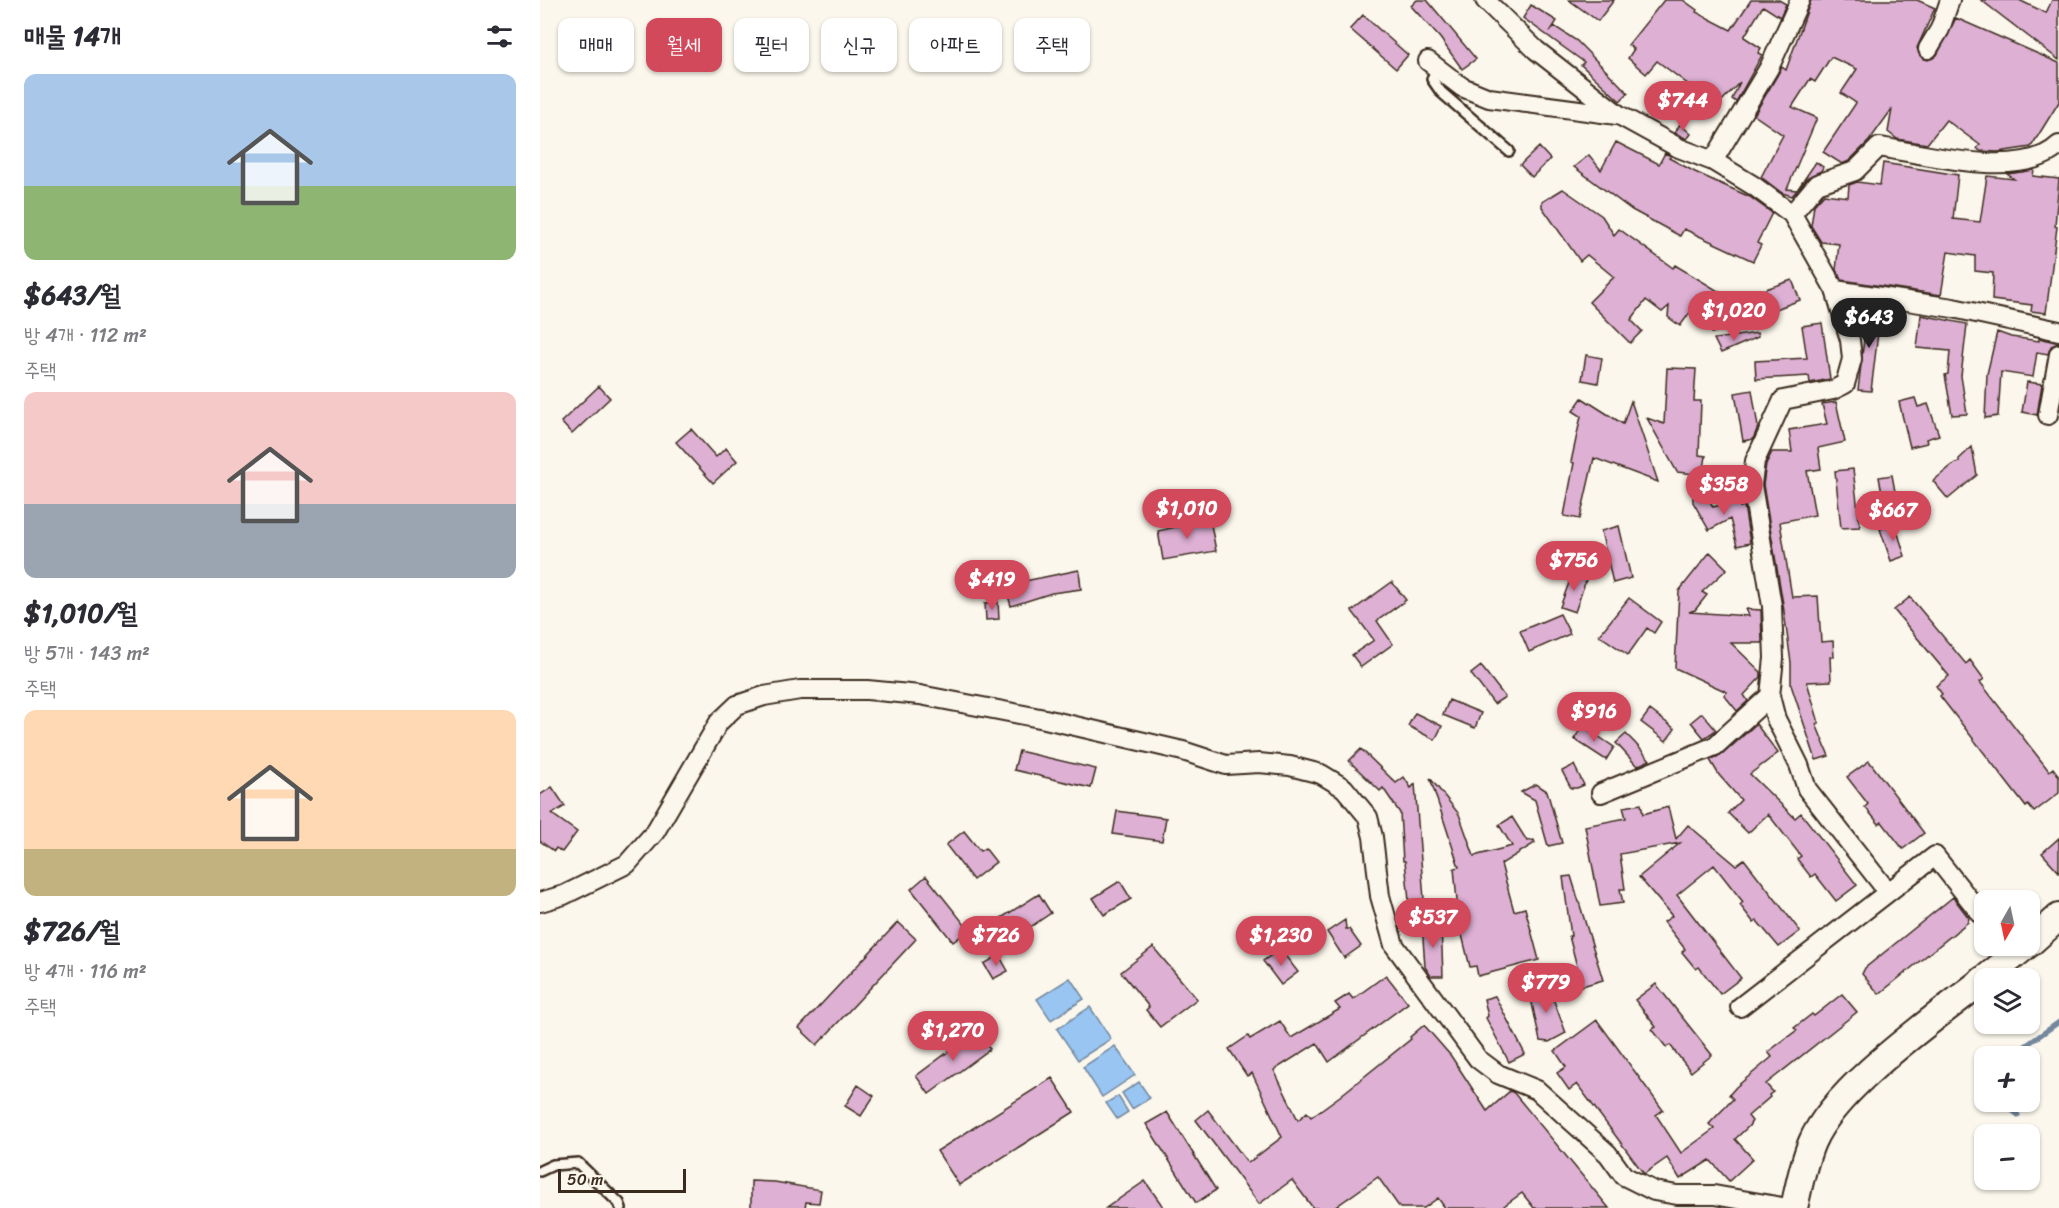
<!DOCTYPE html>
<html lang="ko">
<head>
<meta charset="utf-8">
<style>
  :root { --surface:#fff; --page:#f7f7f7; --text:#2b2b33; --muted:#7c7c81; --accent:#d1495b }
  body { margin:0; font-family:Sriracha,"Poor Story",sans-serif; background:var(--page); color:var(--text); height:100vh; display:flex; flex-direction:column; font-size:22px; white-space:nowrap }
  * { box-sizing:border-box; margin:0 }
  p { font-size:20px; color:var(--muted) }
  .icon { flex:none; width:33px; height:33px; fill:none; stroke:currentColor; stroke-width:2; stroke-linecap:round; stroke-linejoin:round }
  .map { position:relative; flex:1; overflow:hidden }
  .sheet { display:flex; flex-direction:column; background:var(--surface); width:540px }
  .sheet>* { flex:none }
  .banner { position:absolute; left:18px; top:18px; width:570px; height:54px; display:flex; gap:12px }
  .needle { width:39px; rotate:189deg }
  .buttons { position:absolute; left:1434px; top:890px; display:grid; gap:12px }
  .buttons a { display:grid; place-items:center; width:66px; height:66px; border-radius:12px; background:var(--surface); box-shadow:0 2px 4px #0004; font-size:30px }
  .scale { position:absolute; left:18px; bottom:15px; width:128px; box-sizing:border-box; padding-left:6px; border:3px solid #3b2a1e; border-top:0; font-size:16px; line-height:21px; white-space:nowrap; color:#3b2a1e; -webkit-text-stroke:4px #fbf7ec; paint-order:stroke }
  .price { position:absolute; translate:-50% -51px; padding:0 14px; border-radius:21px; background:var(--accent); color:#fff; font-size:20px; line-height:39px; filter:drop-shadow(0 2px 3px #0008) }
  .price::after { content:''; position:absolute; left:50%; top:36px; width:18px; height:14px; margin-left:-9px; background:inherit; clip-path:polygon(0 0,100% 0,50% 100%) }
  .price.current { background:#222; color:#fff }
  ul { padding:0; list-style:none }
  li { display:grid; align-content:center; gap:12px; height:318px; padding:0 24px }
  li span { display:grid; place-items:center; height:186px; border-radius:12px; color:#555 }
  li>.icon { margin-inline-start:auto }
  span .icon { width:108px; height:108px; fill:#fffc; stroke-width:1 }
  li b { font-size:26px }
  h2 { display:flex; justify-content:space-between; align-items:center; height:72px; padding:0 24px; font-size:26px }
  .pill { padding:0 21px; border-radius:12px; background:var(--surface); box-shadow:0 2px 4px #0004; font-size:21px; line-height:54px }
  .pill.current { background:var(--accent); color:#fff }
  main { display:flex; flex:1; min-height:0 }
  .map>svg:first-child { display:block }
  .water { fill:#98c5f2; stroke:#73879d; stroke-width:1.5 }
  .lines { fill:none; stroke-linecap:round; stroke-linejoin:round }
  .stream { stroke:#73879d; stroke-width:5 }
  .building { fill:#ddb0d4; stroke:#3b2a1e; stroke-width:1.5 }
  .lane-casing { stroke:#3b2a1e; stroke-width:14 }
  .street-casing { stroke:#3b2a1e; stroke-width:22 }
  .secondary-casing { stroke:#3b2a1e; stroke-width:30 }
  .lane { stroke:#fbf7ec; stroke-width:9 }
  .street { stroke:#fbf7ec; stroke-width:18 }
  .secondary { stroke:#fbf7ec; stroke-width:26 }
</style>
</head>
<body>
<main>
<section class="sheet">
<h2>매물 14개<svg class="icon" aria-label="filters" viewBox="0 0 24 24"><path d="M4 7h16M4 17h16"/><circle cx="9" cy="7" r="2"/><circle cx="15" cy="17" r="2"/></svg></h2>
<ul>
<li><span style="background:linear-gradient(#a9c7e8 60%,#8fb573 0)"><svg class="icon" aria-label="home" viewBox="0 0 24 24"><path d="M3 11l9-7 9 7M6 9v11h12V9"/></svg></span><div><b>$643/월</b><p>방 4개 · 112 m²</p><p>주택</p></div></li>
<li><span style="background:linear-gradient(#f6c9c9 60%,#9aa5b1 0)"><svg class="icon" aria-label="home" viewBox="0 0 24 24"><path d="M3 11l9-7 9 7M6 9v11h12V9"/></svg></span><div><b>$1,010/월</b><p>방 5개 · 143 m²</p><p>주택</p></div></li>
<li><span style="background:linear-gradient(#ffd9b3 75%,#c2b280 0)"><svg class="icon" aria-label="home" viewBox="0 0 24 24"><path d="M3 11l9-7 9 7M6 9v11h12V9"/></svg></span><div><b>$726/월</b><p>방 4개 · 116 m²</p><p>주택</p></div></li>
</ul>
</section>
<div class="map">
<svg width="1519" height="1208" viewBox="0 0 1519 1208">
  <rect width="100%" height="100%" fill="#fbf7ec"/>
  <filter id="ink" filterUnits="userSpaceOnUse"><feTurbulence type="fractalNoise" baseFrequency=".0167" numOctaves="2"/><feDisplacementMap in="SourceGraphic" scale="12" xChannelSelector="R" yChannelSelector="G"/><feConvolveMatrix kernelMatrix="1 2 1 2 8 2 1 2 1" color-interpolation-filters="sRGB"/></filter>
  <g filter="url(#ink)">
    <path class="water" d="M 530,978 L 544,999 L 511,1020 L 497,999 Z
      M 550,1007 L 571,1039 L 538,1060 L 517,1029 Z
      M 575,1046 L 595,1075 L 562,1097 L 543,1067 Z
      M 599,1082 L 610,1098 L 592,1109 L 582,1093 Z
      M 578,1096 L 588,1112 L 577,1119 L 566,1103 Z"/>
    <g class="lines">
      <path class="stream" d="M 1471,1056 L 1519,1022
        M 1460,1101 L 1478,1115"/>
    </g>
    <path class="building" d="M 877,0 L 887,0 L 936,59 L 922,69 L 900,38 L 871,6 Z
      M 1029,0 L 1074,0 L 1058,21 Z
      M 1124,0 L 1143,0 L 1157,10 L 1156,12 L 1191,30 L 1211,0 L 1239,0 L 1246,4 L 1240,17 L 1223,6 L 1204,37 L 1221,48 L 1218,53 L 1222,55 L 1196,102 L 1192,99 L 1200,82 L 1177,106 L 1117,61 L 1106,74 L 1088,58 L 1094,49 L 1088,45 Z
      M 1271,0 L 1377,0 L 1395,8 L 1377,48 L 1382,58 L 1388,60 L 1397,55 L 1416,18 L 1519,63 L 1519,102 L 1491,147 L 1458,152 L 1440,151 L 1437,148 L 1440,145 L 1406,120 L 1387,144 L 1357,139 L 1348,132 L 1352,109 L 1329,141 L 1309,161 L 1302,164 L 1283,152 L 1316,103 L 1301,93 L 1317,69 L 1291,57 L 1275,82 L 1270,79 L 1252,107 L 1277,118 L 1247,189 L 1257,190 L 1276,162 L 1283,167 L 1281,171 L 1268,177 L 1252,196 L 1242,193 L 1221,177 L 1243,135 L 1214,115 L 1242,67 L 1246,70 Z
      M 1441,0 L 1479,0 L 1506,13 L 1512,0 L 1519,0 L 1519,60 Z
      M 991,5 L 1017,21 L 1010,32 L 1014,26 L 1037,41 L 1088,93 L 1080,101 L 1041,65 L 1044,62 L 983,18 Z
      M 823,15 L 868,55 L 856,69 L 810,29 Z
      M 1140,124 L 1151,134 L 1147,139 L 1135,133 Z
      M 1076,142 L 1119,164 L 1125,153 L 1131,156 L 1129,158 L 1155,172 L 1210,197 L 1232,213 L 1217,243 L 1221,245 L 1213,261 L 1144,229 L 1140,236 L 1092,210 L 1034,167 L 1049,155 L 1061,170 Z
      M 999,147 L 1010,159 L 992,177 L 980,165 Z
      M 1343,163 L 1418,175 L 1413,219 L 1440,222 L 1447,176 L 1474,179 L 1467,174 L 1494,170 L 1493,176 L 1519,179 L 1515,226 L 1517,227 L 1506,313 L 1491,311 L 1492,305 L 1452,300 L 1453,273 L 1435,271 L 1435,256 L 1408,252 L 1401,295 L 1302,280 L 1296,270 L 1299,244 L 1281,242 L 1271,226 L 1274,205 L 1284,194 L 1308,197 L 1309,185 L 1317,182 L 1340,185 Z
      M 1023,189 L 1062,216 L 1074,235 L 1079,229 L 1133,268 L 1135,265 L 1193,300 L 1252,280 L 1260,300 L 1172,333 L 1158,302 L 1140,326 L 1128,317 L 1129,306 L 1122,312 L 1106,300 L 1091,320 L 1102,331 L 1090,343 L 1049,302 L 1074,277 L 1047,255 L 1040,261 L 1002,207 L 1002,202 Z
      M 1328,306 L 1341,308 L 1331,391 L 1318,390 Z
      M 1381,315 L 1427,324 L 1421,376 L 1427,414 L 1412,415 L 1405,375 L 1408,374 L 1410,351 L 1377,348 Z
      M 1282,323 L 1290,379 L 1270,383 L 1269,376 L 1216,379 L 1215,361 L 1267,358 L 1262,326 Z
      M 1457,332 L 1471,337 L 1499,341 L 1499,338 L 1519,343 L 1511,346 L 1508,354 L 1497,352 L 1493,377 L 1461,372 L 1458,416 L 1445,418 L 1447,374 Z
      M 1217,333 L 1218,337 L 1181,353 L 1174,339 Z
      M 1046,355 L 1062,358 L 1058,383 L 1042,380 Z
      M 1127,368 L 1156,369 L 1154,401 L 1161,401 L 1159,455 L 1166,456 L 1163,475 L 1137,472 L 1107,418 L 1124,424 Z
      M 1487,382 L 1502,384 L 1497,415 L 1482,412 Z
      M 59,386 L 70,398 L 32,434 L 21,422 Z
      M 1212,390 L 1218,427 L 1213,439 L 1203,441 L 1195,393 Z
      M 1042,398 L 1083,424 L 1091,401 L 1118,482 L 1054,458 L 1040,519 L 1024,516 L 1034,463 L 1031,462 L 1041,416 L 1033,411 Z
      M 1375,398 L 1378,407 L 1388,404 L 1399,435 L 1386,439 L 1387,443 L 1370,447 L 1359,402 Z
      M 1296,402 L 1305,442 L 1278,448 L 1281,469 L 1267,471 L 1275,515 L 1240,522 L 1252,597 L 1278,596 L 1281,642 L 1293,641 L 1294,657 L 1290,657 L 1291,681 L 1267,682 L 1279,723 L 1276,724 L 1289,756 L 1276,760 L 1251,685 L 1251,663 L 1243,604 L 1223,485 L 1226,464 L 1232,452 L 1252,452 L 1249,430 L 1287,424 L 1282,404 Z
      M 151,429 L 176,457 L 186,448 L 197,461 L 173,483 L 136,442 Z
      M 1432,447 L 1437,475 L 1408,499 L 1393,481 L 1415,463 L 1419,462 L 1419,459 Z
      M 1313,469 L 1320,527 L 1301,528 L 1295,471 Z
      M 1352,475 L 1358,508 L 1345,510 L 1339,477 Z
      M 1164,490 L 1173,507 L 1198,500 L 1200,507 L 1204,506 L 1210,543 L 1197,546 L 1190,519 L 1169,530 L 1153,502 L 1153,496 Z
      M 670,519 L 676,551 L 623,560 L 618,531 Z
      M 1355,524 L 1365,556 L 1351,561 L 1340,529 Z
      M 1079,526 L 1091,578 L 1073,583 L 1061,531 Z
      M 1170,552 L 1187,569 L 1162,592 L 1167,595 L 1155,610 L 1149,612 L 1209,616 L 1206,609 L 1221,610 L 1222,643 L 1191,643 L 1221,672 L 1221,677 L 1204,695 L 1208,701 L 1197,711 L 1184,695 L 1187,692 L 1135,668 L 1139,591 Z
      M 539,570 L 541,589 L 512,593 L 471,606 L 465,585 Z
      M 1033,572 L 1047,577 L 1035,612 L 1020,607 Z
      M 852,582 L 866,600 L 837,621 L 853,644 L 821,667 L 812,655 L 834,640 L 812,611 Z
      M 1370,597 L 1426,664 L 1430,660 L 1444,679 L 1440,682 L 1509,771 L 1513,768 L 1519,776 L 1519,793 L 1494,812 L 1488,805 L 1486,807 L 1400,696 L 1402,694 L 1396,686 L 1409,676 L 1354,610 Z
      M 1089,598 L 1121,622 L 1114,633 L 1107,628 L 1088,655 L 1059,635 Z
      M 458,602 L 459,619 L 446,620 L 445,603 Z
      M 1020,614 L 1030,634 L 989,652 L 980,631 Z
      M 941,666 L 965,697 L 954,704 L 931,674 Z
      M 909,700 L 941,713 L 935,728 L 903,715 Z
      M 1110,710 L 1135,729 L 1126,741 L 1101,722 Z
      M 875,713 L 902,726 L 895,740 L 868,726 Z
      M 1162,713 L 1176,730 L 1164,738 L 1151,722 Z
      M 1216,724 L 1238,753 L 1210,774 L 1255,818 L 1261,813 L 1317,885 L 1296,901 L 1275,874 L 1271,877 L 1257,859 L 1261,856 L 1228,814 L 1208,833 L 1188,813 L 1201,800 L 1179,775 L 1170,760 L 1183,754 Z
      M 1043,726 L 1074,747 L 1066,760 L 1034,739 Z
      M 1086,734 L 1095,743 L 1110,760 L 1097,766 L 1076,743 Z
      M 821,749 L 856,783 L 864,777 L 871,788 L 875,784 L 884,899 L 869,901 L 865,861 L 863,861 L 860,813 L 843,788 L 840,791 L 809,761 Z
      M 479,751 L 556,769 L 551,788 L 474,770 Z
      M 1329,761 L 1384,833 L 1363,849 L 1342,822 L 1339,824 L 1325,807 L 1328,804 L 1307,777 Z
      M 1034,765 L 1044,785 L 1037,788 L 1031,788 L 1022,771 Z
      M 890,778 L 919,814 L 934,856 L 972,846 L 959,825 L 972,817 L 987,841 L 994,840 L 995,843 L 961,864 L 974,911 L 985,908 L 999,960 L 938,976 L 936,966 L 930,967 L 919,923 L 914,868 L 919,867 Z
      M 996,784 L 1007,791 L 1022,843 L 1008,846 L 995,800 L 981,792 Z
      M 12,787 L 25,806 L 12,814 L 37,832 L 22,852 L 16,848 L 14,851 L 0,841 L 0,795 Z
      M 1101,804 L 1103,814 L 1128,807 L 1136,839 L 1148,825 L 1196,865 L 1204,859 L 1260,931 L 1239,947 L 1217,921 L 1214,923 L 1200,905 L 1203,902 L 1174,865 L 1137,895 L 1201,978 L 1180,994 L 1159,967 L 1156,969 L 1142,952 L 1145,949 L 1124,922 L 1132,916 L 1099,877 L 1140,843 L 1080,854 L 1085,889 L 1080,889 L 1083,903 L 1060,906 L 1045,826 L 1086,818 L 1083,807 Z
      M 577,811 L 626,818 L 622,841 L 573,834 Z
      M 424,831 L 440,851 L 445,848 L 456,862 L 433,880 L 406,845 Z
      M 1519,838 L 1519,872 L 1502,853 Z
      M 386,876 L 429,930 L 413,942 L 371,889 Z
      M 1031,876 L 1063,980 L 1042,986 L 1029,936 L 1031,936 L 1023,877 Z
      M 580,881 L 591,899 L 564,915 L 553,898 Z
      M 499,894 L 511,913 L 471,940 L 458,920 Z
      M 1413,897 L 1429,918 L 1428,922 L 1339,994 L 1322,974 L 1325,968 Z
      M 805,920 L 806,929 L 809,929 L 821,946 L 804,958 L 787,932 Z
      M 358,922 L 376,939 L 277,1045 L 259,1028 Z
      M 901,923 L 903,976 L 891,976 L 885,967 L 882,924 Z
      M 613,947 L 657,999 L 620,1027 L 606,1010 L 609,1007 L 581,972 Z
      M 740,949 L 758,972 L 741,985 L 723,961 Z
      M 459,955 L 468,971 L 453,979 L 444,964 Z
      M 846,975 L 868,1003 L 789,1062 L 777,1043 L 734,1070 L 758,1120 L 767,1112 L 771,1117 L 800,1096 L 871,1039 L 870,1037 L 884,1025 L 911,1056 L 947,1111 L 970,1091 L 974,1093 L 1069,1208 L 994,1208 L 982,1193 L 961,1208 L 905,1208 L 898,1198 L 884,1208 L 860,1208 L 838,1177 L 794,1208 L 773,1208 L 752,1180 L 719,1204 L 656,1120 L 668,1110 L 708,1163 L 742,1137 L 712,1073 L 707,1076 L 689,1049 L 708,1036 L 710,1039 L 740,1021 L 751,1038 L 800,1009 L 795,1003 L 809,994 L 813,999 Z
      M 1116,984 L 1172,1055 L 1151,1072 L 1130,1045 L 1126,1047 L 1112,1029 L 1116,1027 L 1095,1000 Z
      M 1008,985 L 1026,1033 L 1009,1042 L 1000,1041 L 989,989 Z
      M 1302,994 L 1317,1012 L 1226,1084 L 1233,1092 L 1229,1095 L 1230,1097 L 1208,1116 L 1212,1121 L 1209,1126 L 1195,1139 L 1213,1159 L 1189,1181 L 1170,1160 L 1140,1179 L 1127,1158 L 1104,1174 L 1037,1084 L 1029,1090 L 1017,1073 L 1026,1067 L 1015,1051 L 1057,1020 L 1123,1110 L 1116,1115 L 1141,1153 L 1174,1129 L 1169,1124 L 1193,1099 L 1189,1095 L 1196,1087 L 1232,1057 L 1228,1052 L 1257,1030 L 1254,1028 L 1272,1014 L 1274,1016 Z
      M 955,996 L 985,1054 L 969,1062 L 946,1018 L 948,1016 L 944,999 Z
      M 436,1031 L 450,1049 L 389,1094 L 376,1076 Z
      M 512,1078 L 534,1112 L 419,1185 L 397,1151 Z
      M 318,1085 L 334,1096 L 321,1116 L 305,1106 Z
      M 627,1112 L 676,1190 L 656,1203 L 606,1124 Z
      M 211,1181 L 235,1182 L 281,1190 L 279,1203 L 266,1202 L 265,1208 L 211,1208 Z
      M 605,1181 L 624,1208 L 566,1208 Z"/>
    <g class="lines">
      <g class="lane-casing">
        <path id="lane" d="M 897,67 L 892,79 L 901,92 L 969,151
          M 0,1171 L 13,1165 L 38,1163 L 79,1203 L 81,1208"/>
      </g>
      <g class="street-casing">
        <path id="street" d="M 945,0 L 996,50 L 1079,115 L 1139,148 L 1173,161 L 1214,186 L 1252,214 L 1295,290 L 1310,340 L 1312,359 L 1305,384 L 1293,390 L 1243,400 L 1215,461 L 1212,485 L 1232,606 L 1234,658 L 1230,696 L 1236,719 L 1259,765 L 1267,789 L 1348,892
          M 1388,49 L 1400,29 L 1410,0
          M 888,61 L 922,87 L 949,98 L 1077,115
          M 1173,161 L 1229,68 L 1260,0
          M 1252,214 L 1277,184 L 1315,171 L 1339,147 C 1386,154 1482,181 1519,145
          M 1295,290 L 1413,308 L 1519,331
          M 1508,415 L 1519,354
          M 1061,793 L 1175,746 L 1230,696
          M 0,902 L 24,895 L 87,864 L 115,832 L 179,722 L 197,705 L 224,696 L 260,690 L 327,690 L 380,695 L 505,719 L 643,751 L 686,765 L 719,763 L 750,766 L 781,774 L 804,788 L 828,817 L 833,837 L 840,896 L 854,945 L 938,1059 L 958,1074 L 997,1090 L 1068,1154 L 1084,1176 L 1114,1191 L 1137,1195 L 1174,1195 L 1248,1208
          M 1200,1007 L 1395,856 L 1444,918"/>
      </g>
      <g class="secondary-casing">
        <path id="secondary" d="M 1490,943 L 1519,917
          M 1446,978 L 1487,945
          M 1254,1208 C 1259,1186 1263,1163 1272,1142 C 1296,1086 1396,1018 1444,979"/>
      </g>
      <use href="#lane" class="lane"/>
      <use href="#street" class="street"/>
      <use href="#secondary" class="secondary"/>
    </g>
  </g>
</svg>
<div class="buttons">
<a><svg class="needle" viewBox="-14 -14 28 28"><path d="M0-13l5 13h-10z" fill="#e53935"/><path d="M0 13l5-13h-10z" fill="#7c7c81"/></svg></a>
<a><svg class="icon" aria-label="layers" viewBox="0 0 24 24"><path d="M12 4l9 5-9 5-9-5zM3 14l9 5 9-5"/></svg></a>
<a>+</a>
<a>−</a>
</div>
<div class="scale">50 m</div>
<b class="price" style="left:1143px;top:132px">$744</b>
<b class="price" style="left:1194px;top:342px">$1,020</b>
<b class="price current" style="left:1329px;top:349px">$643</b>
<b class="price" style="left:1184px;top:516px">$358</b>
<b class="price" style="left:647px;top:540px">$1,010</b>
<b class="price" style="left:1353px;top:542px">$667</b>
<b class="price" style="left:1034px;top:592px">$756</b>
<b class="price" style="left:452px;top:611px">$419</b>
<b class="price" style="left:1054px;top:743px">$916</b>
<b class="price" style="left:893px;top:949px">$537</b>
<b class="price" style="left:456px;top:967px">$726</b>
<b class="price" style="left:741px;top:967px">$1,230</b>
<b class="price" style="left:1006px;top:1014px">$779</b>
<b class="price" style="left:413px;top:1062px">$1,270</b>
<div class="banner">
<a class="pill">매매</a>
<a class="pill current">월세</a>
<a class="pill">필터</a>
<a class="pill">신규</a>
<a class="pill">아파트</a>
<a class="pill">주택</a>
</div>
</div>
</main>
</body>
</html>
